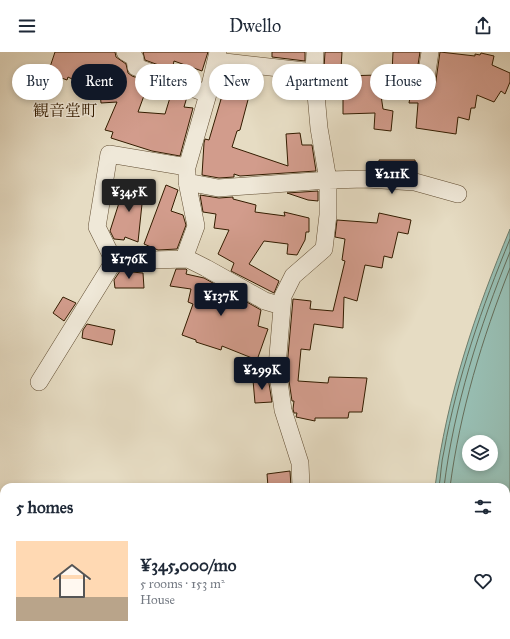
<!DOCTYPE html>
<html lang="en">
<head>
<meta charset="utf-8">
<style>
  :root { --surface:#fff; --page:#f2f2f3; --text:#1f2937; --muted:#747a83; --accent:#111827 }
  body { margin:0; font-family:"IM FELL Great Primer","Noto Serif JP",serif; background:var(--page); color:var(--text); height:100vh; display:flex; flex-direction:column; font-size:15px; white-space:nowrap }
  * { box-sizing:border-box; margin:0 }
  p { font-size:13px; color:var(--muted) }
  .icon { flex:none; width:22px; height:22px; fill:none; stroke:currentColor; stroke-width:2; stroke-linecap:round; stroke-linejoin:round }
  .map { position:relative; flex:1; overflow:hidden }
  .side { position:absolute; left:0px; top:431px; width:510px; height:156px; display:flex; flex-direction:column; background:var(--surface); border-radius:12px 12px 0 0; box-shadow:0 2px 6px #0003 }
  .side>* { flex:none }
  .guide { position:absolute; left:12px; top:12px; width:486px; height:36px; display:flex; gap:8px }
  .buttons { position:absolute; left:462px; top:383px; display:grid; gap:8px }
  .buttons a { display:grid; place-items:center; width:36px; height:36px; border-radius:50%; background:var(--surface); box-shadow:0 2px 6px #0003; font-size:20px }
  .price { position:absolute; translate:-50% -34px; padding:0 9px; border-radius:4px; background:var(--accent); color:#fff; font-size:13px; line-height:26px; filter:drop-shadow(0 1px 2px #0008) }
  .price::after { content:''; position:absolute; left:50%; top:24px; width:12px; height:9px; margin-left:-6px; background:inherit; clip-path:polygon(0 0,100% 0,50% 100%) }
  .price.current { background:#222; color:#fff }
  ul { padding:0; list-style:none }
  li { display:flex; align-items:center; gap:12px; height:100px; padding:0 16px }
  li span { display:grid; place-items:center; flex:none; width:112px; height:80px; border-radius:0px; color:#555 }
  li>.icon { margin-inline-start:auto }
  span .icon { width:48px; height:48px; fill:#fffc; stroke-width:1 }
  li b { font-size:17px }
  h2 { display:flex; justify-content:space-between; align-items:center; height:48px; padding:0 16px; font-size:17px }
  .pill { padding:0 14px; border-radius:18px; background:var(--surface); box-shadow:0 2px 6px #0003; font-size:14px; line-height:36px }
  .pill.current { background:var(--accent); color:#fff }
  header { display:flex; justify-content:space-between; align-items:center; height:52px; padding:0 16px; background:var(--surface); font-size:18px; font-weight:600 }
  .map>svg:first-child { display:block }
  .water { fill:#97bcb0; stroke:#6f7c6a; fill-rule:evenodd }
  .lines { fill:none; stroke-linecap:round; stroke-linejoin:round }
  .shore { stroke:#656c58; stroke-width:1 }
  .building { fill:#d29c8c; stroke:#331c00 }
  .minor-casing { stroke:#604c31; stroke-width:18 }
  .minor { stroke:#efe8d8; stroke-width:17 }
  .labels { text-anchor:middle; stroke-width:3; stroke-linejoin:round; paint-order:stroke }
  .quarter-label { font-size:16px; fill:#331c00; stroke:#efe8d8 }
</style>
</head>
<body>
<header><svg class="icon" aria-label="menu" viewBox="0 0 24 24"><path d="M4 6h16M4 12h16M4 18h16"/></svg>Dwello<svg class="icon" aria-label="share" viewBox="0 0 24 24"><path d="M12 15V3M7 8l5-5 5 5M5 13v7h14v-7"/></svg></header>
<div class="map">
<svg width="510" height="587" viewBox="0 0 510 587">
  <rect width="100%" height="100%" fill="#e6dcc3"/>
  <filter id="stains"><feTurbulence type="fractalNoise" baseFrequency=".005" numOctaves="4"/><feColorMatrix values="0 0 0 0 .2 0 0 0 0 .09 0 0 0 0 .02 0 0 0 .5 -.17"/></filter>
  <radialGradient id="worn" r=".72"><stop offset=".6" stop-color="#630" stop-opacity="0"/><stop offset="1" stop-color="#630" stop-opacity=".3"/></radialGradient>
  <path class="water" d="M 510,177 L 510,587 L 422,587 L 422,583 L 506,583 L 506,435 L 435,435 C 447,343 475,261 510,177 ZM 469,390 L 491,390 L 491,412 L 469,412 Z"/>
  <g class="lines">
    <path class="shore" d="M 439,435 C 441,423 441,411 444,399 C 457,326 482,255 510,187
      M 444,435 C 454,354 479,276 510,200
      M 450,435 C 460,359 482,287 510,216"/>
  </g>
  <path class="building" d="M 55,0 L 115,0 L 116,5 L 126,12 L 128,21 L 132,24 L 149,30 L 138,60 L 165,62 L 172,39 L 187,45 L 184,55 L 193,56 L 180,104 L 152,99 L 111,86 L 113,80 L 105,78 L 117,50 L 101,51 L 100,41 L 68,25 L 67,28 L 48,21 Z
    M 143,0 L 208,0 L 202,19 L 174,9 L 172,18 L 145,8 Z
    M 272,0 L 305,0 L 305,9 L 272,5 Z
    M 325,0 L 342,0 L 341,17 L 324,16 Z
    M 393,0 L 420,0 L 415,32 L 416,37 L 419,41 L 423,43 L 429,42 L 433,39 L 435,35 L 440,0 L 475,4 L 475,2 L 480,3 L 481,1 L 494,4 L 492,13 L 510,21 L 510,30 L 505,42 L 501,39 L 494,50 L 477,43 L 475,56 L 471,56 L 469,68 L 458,65 L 456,82 L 416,76 L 418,51 L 409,51 L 414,23 L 392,21 Z
    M 229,20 L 253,23 L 247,44 L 249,44 L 240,78 L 237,79 L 232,95 L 288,114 L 286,82 L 300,81 L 302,93 L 312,93 L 316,119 L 240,124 L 234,122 L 234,125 L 219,126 L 202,123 L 204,91 L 205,87 L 209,88 Z
    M 378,23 L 383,57 L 393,59 L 391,79 L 374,77 L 375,61 L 343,62 L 343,24 Z
    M 379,108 L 415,108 L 416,118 L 396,119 L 379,118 Z
    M 126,129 L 144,133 L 138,190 L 125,185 L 124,188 L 114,187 L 110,179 Z
    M 166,133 L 178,138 L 171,159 L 183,163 L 186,173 L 177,197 L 158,198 L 144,192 Z
    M 318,139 L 318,149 L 308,148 L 287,141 Z
    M 200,143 L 219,146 L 233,145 L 233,147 L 256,153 L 255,160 L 285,164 L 284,160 L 309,166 L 309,180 L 306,180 L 305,188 L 297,203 L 287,202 L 288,192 L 264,189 L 249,212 L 279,229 L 274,241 L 231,219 L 234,211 L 218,202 L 229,178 L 214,176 L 216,162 L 203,160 Z
    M 379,161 L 411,168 L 408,182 L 398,180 L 392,206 L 384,204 L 382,216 L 365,213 L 357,249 L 344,245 L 343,276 L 314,272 L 310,298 L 301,297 L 298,329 L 328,331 L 329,325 L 367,326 L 362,360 L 349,360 L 348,366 L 315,366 L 315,369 L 296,365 L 297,361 L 294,361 L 293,357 L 294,349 L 292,349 L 287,315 L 293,247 L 311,249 L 310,257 L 333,259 L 345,209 L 342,208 L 345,187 L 335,185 L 337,168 L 377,171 Z
    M 176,217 L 186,217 L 187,218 L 186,222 L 204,226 L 261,258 L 258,274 L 268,277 L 257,308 L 222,294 L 221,298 L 196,290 L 196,288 L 182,283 L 193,252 L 188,250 L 191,237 L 170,234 Z
    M 120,219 L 143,221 L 144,236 L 115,236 L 114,228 Z
    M 63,245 L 76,251 L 64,269 L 53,261 Z
    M 87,272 L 115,278 L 112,293 L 82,286 L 83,278 Z
    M 268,325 L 272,350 L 255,351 L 253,328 Z
    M 290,419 L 291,435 L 268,435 L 267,422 Z"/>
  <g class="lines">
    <g class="minor-casing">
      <path id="minor" d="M 125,0 L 135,6 L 136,15 L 208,42
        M 216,9 L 314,20
        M 425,33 L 430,0
        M 187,121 L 187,130 L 196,174 L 186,201 L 188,207
        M 187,130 L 218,136 L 328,128 L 366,127 L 415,130 L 458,142
        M 114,209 L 97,175 L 109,102 L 187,115 L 208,42 L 218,0
        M 114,209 L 188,207 L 206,216 L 265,249 L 282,254
        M 39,330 L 114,209
        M 301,435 L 300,411 L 283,358 L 277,315 L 283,244 L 293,224 L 324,197 L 328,163 L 328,128 L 319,76 L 314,20 L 315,0
        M 287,587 L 287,583"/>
    </g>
    <use href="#minor" class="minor"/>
  </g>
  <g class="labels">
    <g class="quarter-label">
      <text x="65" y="64">観音堂町</text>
    </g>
  </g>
  <rect width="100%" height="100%" filter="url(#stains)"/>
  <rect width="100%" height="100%" fill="url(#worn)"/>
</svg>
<div class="buttons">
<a><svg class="icon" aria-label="layers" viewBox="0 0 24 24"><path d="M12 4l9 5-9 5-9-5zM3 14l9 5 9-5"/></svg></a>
</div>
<b class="price" style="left:392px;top:143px">¥211K</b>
<b class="price current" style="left:129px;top:161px">¥345K</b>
<b class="price" style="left:129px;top:228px">¥176K</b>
<b class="price" style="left:221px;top:265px">¥137K</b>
<b class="price" style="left:262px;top:339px">¥299K</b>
<div class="guide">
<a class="pill">Buy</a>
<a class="pill current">Rent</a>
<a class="pill">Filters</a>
<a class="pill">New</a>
<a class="pill">Apartment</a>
<a class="pill">House</a>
</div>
<section class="side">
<h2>5 homes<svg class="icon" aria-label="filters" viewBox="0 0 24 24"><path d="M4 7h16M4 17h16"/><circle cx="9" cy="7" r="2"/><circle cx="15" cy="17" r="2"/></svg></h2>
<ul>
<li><span style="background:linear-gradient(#ffd9b3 70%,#b9a48a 0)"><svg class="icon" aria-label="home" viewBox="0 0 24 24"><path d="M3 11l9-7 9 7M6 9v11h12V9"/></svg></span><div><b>¥345,000/mo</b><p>5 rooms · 153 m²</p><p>House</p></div><svg class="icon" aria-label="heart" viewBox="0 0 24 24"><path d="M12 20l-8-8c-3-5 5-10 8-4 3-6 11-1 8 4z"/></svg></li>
</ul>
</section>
</div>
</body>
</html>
